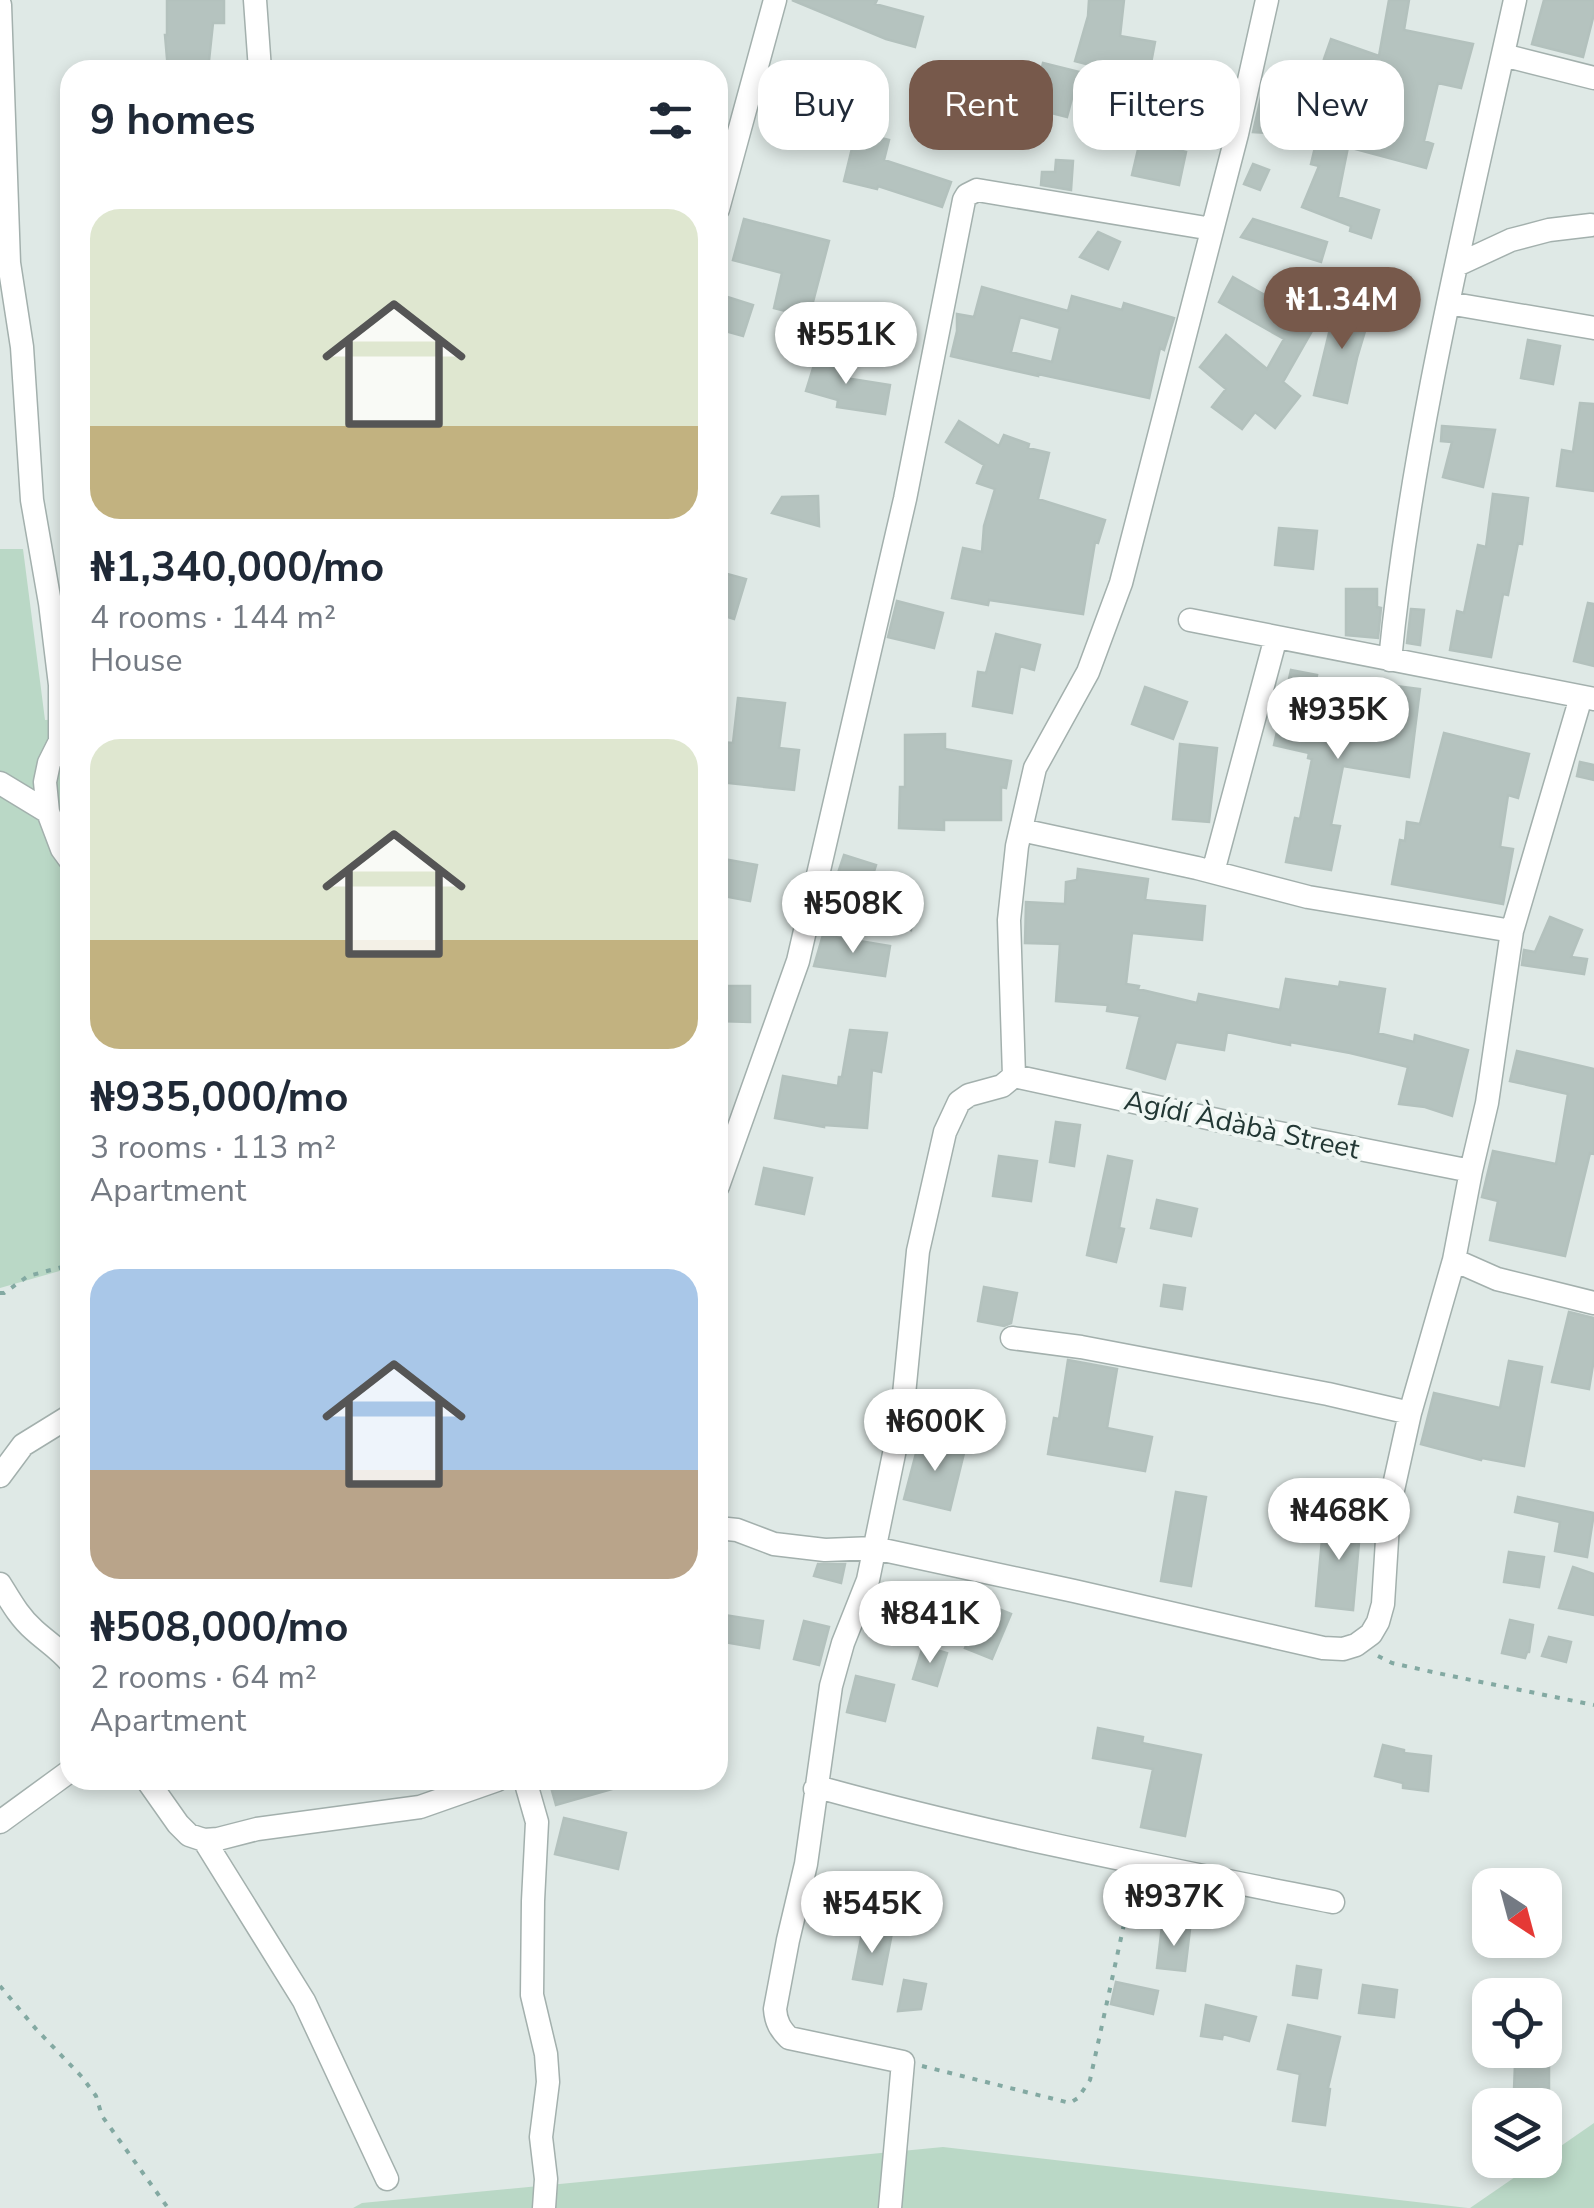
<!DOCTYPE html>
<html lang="en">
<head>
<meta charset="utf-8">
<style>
  :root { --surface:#fff; --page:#f6f6f7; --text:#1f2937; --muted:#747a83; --accent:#77594b }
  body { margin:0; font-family:"Nunito Sans",sans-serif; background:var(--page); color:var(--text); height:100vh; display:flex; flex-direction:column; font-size:38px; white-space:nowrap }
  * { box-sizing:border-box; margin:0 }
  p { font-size:32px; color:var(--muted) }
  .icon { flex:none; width:55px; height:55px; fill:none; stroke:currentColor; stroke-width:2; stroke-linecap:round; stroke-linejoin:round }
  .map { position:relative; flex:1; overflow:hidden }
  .side { position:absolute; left:60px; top:60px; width:668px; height:1730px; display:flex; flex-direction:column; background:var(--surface); border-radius:30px; box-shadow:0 5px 15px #0003 }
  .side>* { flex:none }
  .top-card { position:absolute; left:758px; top:60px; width:685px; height:90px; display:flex; gap:20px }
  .needle { width:65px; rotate:144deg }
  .tools { position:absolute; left:1472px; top:1868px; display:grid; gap:20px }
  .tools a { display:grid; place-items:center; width:90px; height:90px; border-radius:20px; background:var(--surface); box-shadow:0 5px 15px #0003; font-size:50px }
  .price { position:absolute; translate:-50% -85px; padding:0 22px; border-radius:35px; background:#fff; color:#222; font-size:32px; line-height:65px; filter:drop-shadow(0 2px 5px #0008) }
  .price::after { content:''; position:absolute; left:50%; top:60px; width:30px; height:22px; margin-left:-15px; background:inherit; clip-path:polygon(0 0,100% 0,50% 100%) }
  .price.selected { background:var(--accent); color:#fff }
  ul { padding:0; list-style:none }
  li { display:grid; align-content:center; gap:20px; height:530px; padding:0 30px }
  li span { display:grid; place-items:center; height:310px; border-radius:30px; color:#555 }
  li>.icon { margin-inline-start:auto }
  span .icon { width:180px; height:180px; fill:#fffc; stroke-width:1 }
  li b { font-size:42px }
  h2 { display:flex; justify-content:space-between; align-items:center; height:120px; padding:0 30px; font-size:42px }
  .chip { padding:0 35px; border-radius:30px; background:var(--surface); box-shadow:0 5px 15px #0003; font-size:35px; line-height:90px }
  .chip.selected { background:var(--accent); color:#fff }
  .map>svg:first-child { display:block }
  .green { fill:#bad8c6 }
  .building { fill:#b5c3bf; stroke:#b3c1bd; stroke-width:2.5; fill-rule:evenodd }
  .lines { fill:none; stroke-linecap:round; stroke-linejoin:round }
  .street-casing { stroke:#a3b0ad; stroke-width:25 }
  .path { stroke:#83a9a2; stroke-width:4; stroke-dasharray:5 8; stroke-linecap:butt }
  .street { stroke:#fff; stroke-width:22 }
  .labels { text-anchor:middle; stroke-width:8; stroke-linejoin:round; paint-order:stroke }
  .street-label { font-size:28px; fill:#223734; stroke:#eff6f3 }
</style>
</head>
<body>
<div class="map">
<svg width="1594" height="2208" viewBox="0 0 1594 2208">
  <rect width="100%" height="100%" fill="#dfe9e6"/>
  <path class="green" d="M 0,549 L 23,549 L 45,720 L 70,719 L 70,1268 L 0,1288 Z
    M 1594,2123 L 1594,2208 L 1470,2208 L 1540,2160 L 1545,2160 L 1545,2157 Z
    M 943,2147 L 1468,2208 L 353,2208 L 362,2203 Z"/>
  <path class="building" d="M 167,0 L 224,0 L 224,23 L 213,23 L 208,70 L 168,70 L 165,35 L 167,35 Z
    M 792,0 L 877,0 L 875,4 L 923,17 L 915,47 L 886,39 Z
    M 1089,0 L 1124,0 L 1120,36 L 1155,42 L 1148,79 L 1144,79 L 1128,129 L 1104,122 L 1121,73 L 1075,61 L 1088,16 Z
    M 1389,0 L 1409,0 L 1404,30 L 1473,44 L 1461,88 L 1438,83 L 1424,141 L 1433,144 L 1426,168 L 1348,147 L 1338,197 L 1379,210 L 1371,238 L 1350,231 L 1351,226 L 1302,207 L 1319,166 L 1311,164 L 1321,122 L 1326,123 L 1332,96 L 1365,104 L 1371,75 L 1324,59 L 1331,39 L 1379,56 Z
    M 1544,0 L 1594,0 L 1594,14 L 1583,57 L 1532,44 Z
    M 1043,63 L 1079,72 L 1067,117 L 1032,108 Z
    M 1262,93 L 1272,93 L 1268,133 L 1253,132 Z
    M 856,132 L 889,140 L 884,160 L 951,182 L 942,207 L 878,186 L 877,189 L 844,181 Z
    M 1140,141 L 1186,152 L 1179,185 L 1132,175 Z
    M 1056,160 L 1073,161 L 1071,190 L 1041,185 L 1042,172 L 1055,172 Z
    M 1253,164 L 1269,170 L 1260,190 L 1244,184 Z
    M 744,219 L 829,241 L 809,317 L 774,308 L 782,273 L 733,260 Z
    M 1253,219 L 1327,242 L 1321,262 L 1241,237 Z
    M 1098,232 L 1120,242 L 1108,269 L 1080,257 Z
    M 1233,277 L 1316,324 L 1283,382 L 1300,396 L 1275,428 L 1255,412 L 1242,429 L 1212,407 L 1226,389 L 1200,367 L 1226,335 L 1267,369 L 1284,339 L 1219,302 Z
    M 982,287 L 1068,311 L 1072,296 L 1122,310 L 1124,303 L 1174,318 L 1164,350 L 1160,348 L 1149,398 L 1038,374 L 1038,376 L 951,356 L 957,331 L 957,314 L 974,317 ZM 1020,317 L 1060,328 L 1052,362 L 1011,352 Z
    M 718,294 L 753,305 L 743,336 L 718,329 Z
    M 1337,300 L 1371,311 L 1357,358 L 1347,403 L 1314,395 Z
    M 1528,340 L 1560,346 L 1553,384 L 1521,378 Z
    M 818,352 L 844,360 L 839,377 L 890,385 L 885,414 L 837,407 L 838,400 L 806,391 Z
    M 1580,403 L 1594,404 L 1594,491 L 1557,486 L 1562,450 L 1573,452 Z
    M 959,421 L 999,446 L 1004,435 L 1029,444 L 1028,448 L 1049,453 L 1038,499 L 1105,520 L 1098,543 L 1095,542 L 1083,614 L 989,600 L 988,605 L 952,598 L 963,548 L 982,552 L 984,526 L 995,489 L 977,483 L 984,465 L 946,442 Z
    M 1442,426 L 1495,430 L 1483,487 L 1443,477 L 1452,442 L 1441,441 Z
    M 1493,494 L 1528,498 L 1522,544 L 1518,543 L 1508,595 L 1503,594 L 1491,657 L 1450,650 L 1457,611 L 1464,613 L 1478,545 L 1486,547 Z
    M 818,496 L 819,526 L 772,513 L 782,497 Z
    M 1279,528 L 1317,531 L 1313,569 L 1275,565 Z
    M 720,572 L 746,579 L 734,619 L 718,614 L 718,580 Z
    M 1346,589 L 1377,589 L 1377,607 L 1381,608 L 1378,638 L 1346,635 Z
    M 897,601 L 943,613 L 934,648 L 888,637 Z
    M 1588,603 L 1594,604 L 1594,666 L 1574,661 Z
    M 1411,609 L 1424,610 L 1420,645 L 1407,643 Z
    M 996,634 L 1040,645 L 1034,670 L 1020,666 L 1012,713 L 973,706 L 978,672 L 986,673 Z
    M 1291,670 L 1317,675 L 1307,722 L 1376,739 L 1379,724 L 1389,725 L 1395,686 L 1420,689 L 1409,777 L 1343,766 L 1331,825 L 1340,826 L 1331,870 L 1286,862 L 1295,818 L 1300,819 L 1312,759 L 1308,758 L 1309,753 L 1274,745 Z
    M 1145,687 L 1187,702 L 1173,739 L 1132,724 Z
    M 738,698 L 785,703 L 779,748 L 799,750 L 794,790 L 718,782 L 722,742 L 733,743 Z
    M 1444,733 L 1529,754 L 1518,798 L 1508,795 L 1500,847 L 1513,849 L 1503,904 L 1392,884 L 1400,840 L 1405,841 L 1407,822 L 1420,824 Z
    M 945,734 L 945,749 L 1011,761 L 1006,788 L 1001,787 L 1001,820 L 944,820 L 944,830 L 899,828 L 900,787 L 905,787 L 905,735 Z
    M 1180,744 L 1217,748 L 1209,822 L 1173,819 Z
    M 1580,762 L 1594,765 L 1594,780 L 1577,776 Z
    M 844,855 L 876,865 L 866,897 L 915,904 L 911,930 L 828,903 Z
    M 718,858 L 757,865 L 750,901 L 718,895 Z
    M 1078,869 L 1148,879 L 1145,900 L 1205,906 L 1202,940 L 1132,933 L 1126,984 L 1139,986 L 1138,989 L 1197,1003 L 1199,994 L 1280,1010 L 1286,979 L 1339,987 L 1340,982 L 1385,989 L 1378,1033 L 1414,1042 L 1415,1035 L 1468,1050 L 1452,1116 L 1425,1107 L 1399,1104 L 1408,1067 L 1350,1053 L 1290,1042 L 1290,1045 L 1227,1032 L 1224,1050 L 1176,1042 L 1165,1079 L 1127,1068 L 1140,1016 L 1107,1011 L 1108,1005 L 1056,1001 L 1060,944 L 1025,943 L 1026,902 L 1065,904 L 1066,882 L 1077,880 Z
    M 1550,917 L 1582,930 L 1571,957 L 1587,959 L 1584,974 L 1522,965 L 1524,950 L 1535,952 Z
    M 823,935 L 890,946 L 885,976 L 814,966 Z
    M 718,986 L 750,986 L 750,1022 L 718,1021 Z
    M 850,1030 L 887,1033 L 881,1072 L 872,1070 L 867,1128 L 824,1125 L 824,1127 L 775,1118 L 783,1076 L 838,1086 L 839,1077 L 842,1077 Z
    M 1517,1051 L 1594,1069 L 1594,1154 L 1590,1153 L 1565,1256 L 1490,1240 L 1498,1201 L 1482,1197 L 1493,1151 L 1556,1164 L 1568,1094 L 1510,1081 Z
    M 1056,1122 L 1080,1125 L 1074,1166 L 1050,1162 Z
    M 999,1156 L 1037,1161 L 1031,1201 L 993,1196 Z
    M 1108,1156 L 1132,1161 L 1119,1228 L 1124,1229 L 1116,1262 L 1087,1255 Z
    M 764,1168 L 812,1178 L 804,1214 L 756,1204 Z
    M 1157,1200 L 1197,1209 L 1191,1236 L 1151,1228 Z
    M 1164,1285 L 1185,1288 L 1182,1309 L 1161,1306 Z
    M 984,1287 L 1017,1293 L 1011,1323 L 1004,1326 L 978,1321 Z
    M 1569,1312 L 1594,1318 L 1594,1359 L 1589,1389 L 1552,1382 Z
    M 1068,1360 L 1117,1369 L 1107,1428 L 1152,1437 L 1145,1471 L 1048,1454 L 1054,1418 L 1059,1419 Z
    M 1509,1361 L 1542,1367 L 1524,1466 L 1482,1458 L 1481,1460 L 1421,1444 L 1434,1393 L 1500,1408 Z
    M 920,1438 L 965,1449 L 950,1510 L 904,1499 Z
    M 1176,1492 L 1206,1497 L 1191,1586 L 1161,1581 Z
    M 1518,1497 L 1594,1513 L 1587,1557 L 1555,1551 L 1560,1522 L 1515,1512 Z
    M 1324,1517 L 1361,1520 L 1353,1610 L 1316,1606 Z
    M 1509,1552 L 1544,1557 L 1539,1587 L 1504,1582 Z
    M 818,1564 L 845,1564 L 841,1583 L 814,1576 Z
    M 1573,1567 L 1594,1574 L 1594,1615 L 1559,1608 Z
    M 984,1603 L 1011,1614 L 992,1659 L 965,1648 Z
    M 718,1614 L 763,1621 L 759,1648 L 718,1641 Z
    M 1510,1620 L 1533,1625 L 1529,1652 L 1527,1652 L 1525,1658 L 1502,1653 Z
    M 804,1621 L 829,1627 L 819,1665 L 794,1659 Z
    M 1549,1637 L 1571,1642 L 1566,1662 L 1542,1656 Z
    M 923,1646 L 947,1653 L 937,1686 L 913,1679 Z
    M 856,1676 L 894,1685 L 885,1721 L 847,1712 Z
    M 1098,1728 L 1143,1737 L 1142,1743 L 1201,1755 L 1185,1836 L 1141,1827 L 1153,1769 L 1093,1758 Z
    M 1383,1745 L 1404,1750 L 1404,1753 L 1431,1756 L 1428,1791 L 1403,1788 L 1403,1783 L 1375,1776 Z
    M 549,1780 L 626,1780 L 626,1785 L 556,1805 Z
    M 564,1818 L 626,1833 L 618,1869 L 555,1854 Z
    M 1162,1926 L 1190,1929 L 1185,1971 L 1157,1968 Z
    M 863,1928 L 892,1933 L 882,1984 L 853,1979 Z
    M 1297,1966 L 1321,1970 L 1317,1998 L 1293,1995 Z
    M 904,1980 L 926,1984 L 921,2009 L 898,2011 Z
    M 1116,1982 L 1158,1991 L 1153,2014 L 1111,2004 Z
    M 1363,1985 L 1397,1990 L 1394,2017 L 1359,2013 Z
    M 1206,2005 L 1256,2017 L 1249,2041 L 1223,2034 L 1222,2039 L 1201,2036 Z
    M 1288,2025 L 1340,2037 L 1328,2088 L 1330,2089 L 1325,2125 L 1293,2121 L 1300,2074 L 1278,2069 Z
    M 1515,2064 L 1549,2064 L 1549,2089 L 1514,2090 Z"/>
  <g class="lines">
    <g class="street-casing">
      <path id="street" d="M 255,0 L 260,70
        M 0,5 L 9,263 L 22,347 L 32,500 L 50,603 L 60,685 L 60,741 L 49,763 L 45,782 L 48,812 L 62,849 L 70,860
        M 1503,55 L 1594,78
        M 718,209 L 775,0
        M 1457,265 L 1511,240 L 1549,230 L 1591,225
        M 1448,303 L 1594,328
        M 1190,620 L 1594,699
        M 1390,660 C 1412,437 1467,218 1515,0
        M 0,783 L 48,812
        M 1021,830 L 1197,868 L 1308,897 L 1512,931
        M 1213,872 L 1276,637
        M 1014,1076 L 1254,1128 L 1471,1171
        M 718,1186 L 798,961 L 905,499 L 964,200 L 967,195 L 977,190 L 1212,229
        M 1454,1260 L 1497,1279 L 1594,1303
        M 1012,1338 L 1081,1347 L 1328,1394 L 1410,1413
        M 0,1476 L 23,1445 L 70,1416
        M 718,1528 L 737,1530 L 774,1544 L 825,1550 L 874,1548 L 1074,1591 L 1323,1648 L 1343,1649 L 1356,1645 L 1371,1634 L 1378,1622 L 1383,1604 L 1389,1508 L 1410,1413 L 1454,1260 L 1471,1171 L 1487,1103 L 1512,931 L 1581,697
        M 0,1584 C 10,1600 19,1617 34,1630 C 46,1641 59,1649 70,1662
        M 147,1780 L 178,1824 L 189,1835 L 204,1840 L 218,1839 L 257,1829 L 420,1807 L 497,1780
        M 525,1780 L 537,1822 L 533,1901 L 532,1995 L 546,2054 L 548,2082 L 541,2137 L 546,2179 L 544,2208
        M 815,1789 L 825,1789 C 992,1835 1163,1868 1333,1902
        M 0,1822 L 70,1771
        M 204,1840 L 304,2001 L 387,2179
        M 890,2208 L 903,2062 L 789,2038 C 780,2029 776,2022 775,2009 L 788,1940 L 806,1864 L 831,1686 L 843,1643 L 868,1580 L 902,1415 L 918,1251 L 945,1132 L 959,1102 L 969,1095 L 1002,1086 L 1014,1076 L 1009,920 L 1017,846 L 1035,768 L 1088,672 L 1121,583 L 1237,134 L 1267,0"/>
    </g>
    <path class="path" d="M 0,1293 L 4,1293 L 28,1276 L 70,1265
      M 1378,1656 L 1392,1663 L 1437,1673 L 1594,1705
      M 0,1986 L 36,2029 L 82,2077 L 96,2096 L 102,2116 L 168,2208
      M 922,2066 L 1070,2103 L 1078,2098 L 1090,2080 L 1133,1883"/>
    <use href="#street" class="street"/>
  </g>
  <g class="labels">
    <g class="street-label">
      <text transform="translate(1242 1124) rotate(12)" y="10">Agídí Àdàbà Street</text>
    </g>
  </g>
</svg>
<div class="tools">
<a><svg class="needle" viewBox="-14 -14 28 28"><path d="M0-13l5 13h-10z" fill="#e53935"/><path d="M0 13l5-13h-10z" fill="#747a83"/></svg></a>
<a><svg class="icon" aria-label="locate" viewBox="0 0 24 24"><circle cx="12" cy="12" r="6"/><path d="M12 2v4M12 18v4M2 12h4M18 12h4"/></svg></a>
<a><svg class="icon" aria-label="layers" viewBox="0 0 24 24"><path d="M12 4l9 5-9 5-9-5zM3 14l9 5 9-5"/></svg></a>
</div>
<b class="price selected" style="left:1342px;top:352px">₦1.34M</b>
<b class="price" style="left:846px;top:387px">₦551K</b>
<b class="price" style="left:1338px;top:762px">₦935K</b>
<b class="price" style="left:853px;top:956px">₦508K</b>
<b class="price" style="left:935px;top:1474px">₦600K</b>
<b class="price" style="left:1339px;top:1563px">₦468K</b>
<b class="price" style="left:930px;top:1666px">₦841K</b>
<b class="price" style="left:1174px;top:1949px">₦937K</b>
<b class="price" style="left:872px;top:1956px">₦545K</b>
<div class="top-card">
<a class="chip">Buy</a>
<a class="chip selected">Rent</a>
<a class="chip">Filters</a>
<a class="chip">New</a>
</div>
<section class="side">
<h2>9 homes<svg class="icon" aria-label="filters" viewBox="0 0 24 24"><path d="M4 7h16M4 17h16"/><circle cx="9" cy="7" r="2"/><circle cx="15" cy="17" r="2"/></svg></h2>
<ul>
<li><span style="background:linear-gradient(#dfe7d0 70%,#c2b280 0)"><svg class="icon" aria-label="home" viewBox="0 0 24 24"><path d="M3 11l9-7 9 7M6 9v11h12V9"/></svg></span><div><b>₦1,340,000/mo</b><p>4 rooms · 144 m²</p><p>House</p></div></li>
<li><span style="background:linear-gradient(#dfe7d0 65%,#c2b280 0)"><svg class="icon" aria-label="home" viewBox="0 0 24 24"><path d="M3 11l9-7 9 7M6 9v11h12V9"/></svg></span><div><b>₦935,000/mo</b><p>3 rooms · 113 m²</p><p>Apartment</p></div></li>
<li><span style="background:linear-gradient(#a9c7e8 65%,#b9a48a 0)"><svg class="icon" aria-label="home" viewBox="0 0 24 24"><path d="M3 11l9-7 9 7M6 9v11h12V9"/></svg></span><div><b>₦508,000/mo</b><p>2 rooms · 64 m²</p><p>Apartment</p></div></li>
</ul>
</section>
</div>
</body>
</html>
